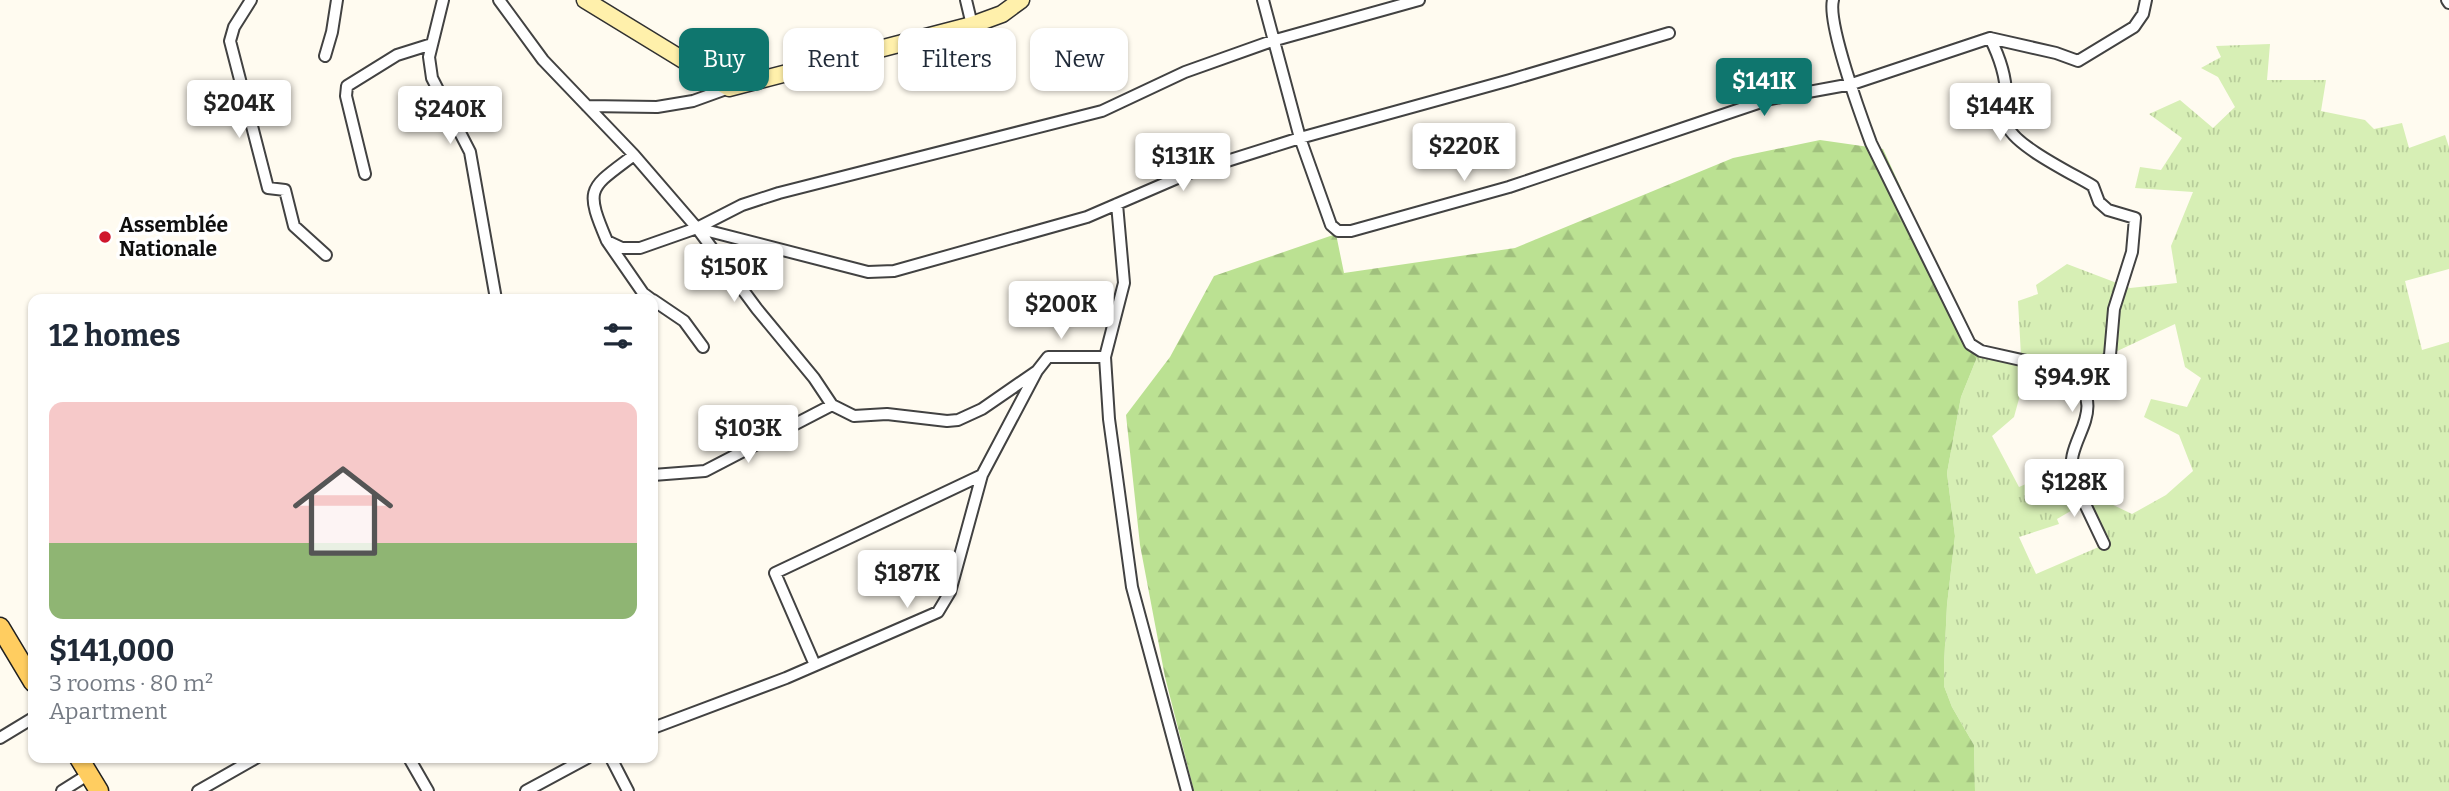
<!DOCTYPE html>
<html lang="en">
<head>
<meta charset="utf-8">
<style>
  :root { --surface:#fff; --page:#f6f6f7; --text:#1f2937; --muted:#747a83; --accent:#0f766e }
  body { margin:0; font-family:Bitter,serif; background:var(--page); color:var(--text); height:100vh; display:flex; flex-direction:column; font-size:26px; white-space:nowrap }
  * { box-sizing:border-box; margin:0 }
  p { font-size:23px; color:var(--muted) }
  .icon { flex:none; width:38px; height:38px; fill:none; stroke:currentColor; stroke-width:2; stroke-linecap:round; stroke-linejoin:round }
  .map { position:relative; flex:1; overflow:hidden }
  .details { position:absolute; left:28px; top:294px; width:630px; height:469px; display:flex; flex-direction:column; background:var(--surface); border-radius:14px; box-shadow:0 2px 5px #0004 }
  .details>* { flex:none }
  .banner { position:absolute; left:679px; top:28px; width:665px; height:63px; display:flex; gap:14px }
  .price { position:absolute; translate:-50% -60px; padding:0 16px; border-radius:7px; background:#fff; color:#222; font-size:23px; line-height:46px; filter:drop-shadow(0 2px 4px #0008) }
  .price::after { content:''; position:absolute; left:50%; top:42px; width:21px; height:16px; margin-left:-10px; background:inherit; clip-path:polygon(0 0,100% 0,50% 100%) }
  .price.selected { background:var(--accent); color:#fff }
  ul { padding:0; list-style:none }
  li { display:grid; align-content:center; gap:14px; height:371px; padding:0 21px }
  li span { display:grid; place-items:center; height:217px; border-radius:14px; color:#555 }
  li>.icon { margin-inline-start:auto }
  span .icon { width:126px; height:126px; fill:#fffc; stroke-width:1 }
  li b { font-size:30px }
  h2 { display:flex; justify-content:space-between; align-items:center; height:84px; padding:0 21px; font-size:30px }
  .tag { padding:0 24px; border-radius:14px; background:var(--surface); box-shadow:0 2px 5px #0004; font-size:24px; line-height:63px }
  .tag.selected { background:var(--accent); color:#fff }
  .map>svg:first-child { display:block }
  .grass { fill:url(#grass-tufts) }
  .forest { fill:url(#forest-firs) }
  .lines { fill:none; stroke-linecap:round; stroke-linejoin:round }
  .street-casing { stroke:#424242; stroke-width:14 }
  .secondary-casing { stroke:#313131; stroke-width:19 }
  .primary-casing { stroke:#202020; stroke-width:21 }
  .street { stroke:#fff; stroke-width:10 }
  .secondary { stroke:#fff0ab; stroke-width:16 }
  .primary { stroke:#ffcd60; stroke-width:18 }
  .poi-dot { fill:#cf162c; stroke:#fff; stroke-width:2.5 }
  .labels { text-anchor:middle; stroke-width:7; stroke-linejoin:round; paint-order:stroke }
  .poi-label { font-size:21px; font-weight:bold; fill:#0f0f0f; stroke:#fff; text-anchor:start }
</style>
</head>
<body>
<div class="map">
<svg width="2449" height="791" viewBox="0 0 2449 791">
  <defs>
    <pattern id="grass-tufts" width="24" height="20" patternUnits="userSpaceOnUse" patternTransform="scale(1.75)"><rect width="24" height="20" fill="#d7efb5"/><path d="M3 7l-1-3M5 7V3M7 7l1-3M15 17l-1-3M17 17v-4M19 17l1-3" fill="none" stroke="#b7cc9a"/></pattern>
    <pattern id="forest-firs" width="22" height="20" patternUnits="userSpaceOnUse" patternTransform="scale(1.75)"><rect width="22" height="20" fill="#bbe192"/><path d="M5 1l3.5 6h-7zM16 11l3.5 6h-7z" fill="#a0c07d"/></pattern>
  </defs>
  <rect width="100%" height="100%" fill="#fffbf0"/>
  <path class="grass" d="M 2270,44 L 2267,80 L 2326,80 L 2321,111 L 2365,120 L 2374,129 L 2402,123 L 2409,148 L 2445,135 L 2449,147 L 2449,269 L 2405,281 L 2422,350 L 2449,342 L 2449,791 L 1975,791 L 1974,745 L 1952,707 L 1944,686 L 1944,665 L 1947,605 L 1955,536 L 1947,473 L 1961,397 L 1978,355 L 2028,366 L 2014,417 L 1992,436 L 2019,487 L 2063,468 L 2081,505 L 2057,519 L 2059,524 L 2019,537 L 2036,574 L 2108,543 L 2082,490 L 2132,514 L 2166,495 L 2193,471 L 2179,435 L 2144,417 L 2151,399 L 2187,407 L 2201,378 L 2185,367 L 2175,324 L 2081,368 L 2021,356 L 2018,301 L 2038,294 L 2036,285 L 2067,264 L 2130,288 L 2177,283 L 2171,246 L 2193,192 L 2135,188 L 2140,167 L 2161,170 L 2182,138 L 2149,114 L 2180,100 L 2213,128 L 2235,107 L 2218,77 L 2201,68 L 2221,57 L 2216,46 Z"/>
  <path class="forest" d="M 1820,140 L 1883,149 L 1978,355 L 1961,397 L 1947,473 L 1955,536 L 1947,605 L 1944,665 L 1944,686 L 1952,707 L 1974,745 L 1975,791 L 1194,791 L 1165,677 L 1140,545 L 1126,415 L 1170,357 L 1214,276 L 1336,234 L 1344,273 L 1515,248 L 1733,158 Z"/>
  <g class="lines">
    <g class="street-casing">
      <path id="street" d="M 251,0 L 234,27 L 230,41 L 268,188 L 285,190 L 294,226 L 326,255
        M 443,0 L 429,57 L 432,78 L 470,152 L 496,299
        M 499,0 L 543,60 L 634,155 L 697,228 L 757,309 L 814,378 L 832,405 L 854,416 L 887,414 L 947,421 L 958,420 L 982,409 L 1037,371
        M 966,0 L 972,25
        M 1263,0 L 1300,138 L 1331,225 L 1338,231 L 1351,231 L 1509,187 L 1770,99 L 1852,84 L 1990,38 L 2056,53 L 2078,61 L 2134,27 L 2143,14 L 2146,0
        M 1833,0 C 1827,23 1861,116 1871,143 L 1970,344 L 1981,351 L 2071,371 C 2112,416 2062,437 2073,479 L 2084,486 L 2115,487
        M 2447,0 L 2449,3
        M 1990,38 C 1999,56 2006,74 2006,95 C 2006,105 2004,117 2008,127 C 2017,147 2073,174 2093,186 L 2099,202 L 2108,210 L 2135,218 L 2132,252 L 2114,309 L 2110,355 L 2106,362 L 2096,367 L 2071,371
        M 325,56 L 332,32 L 337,0
        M 587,106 L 657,107 L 693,101 L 729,88
        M 634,155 C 589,189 584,187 607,241 L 622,248 L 640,248 L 697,228 L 742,205 L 779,193 L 1102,111 L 1185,72 L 1272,41 L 1419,0
        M 365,174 L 346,96 L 347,86 L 397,55 L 432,44
        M 1117,204 L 1124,283 L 1105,357 L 1109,419 L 1132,587 L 1187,791
        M 697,228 L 868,272 L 894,271 L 1087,217 L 1189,173 L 1300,138 L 1510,80 L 1669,33
        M 607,241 L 643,293 L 651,299
        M 653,300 L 684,321 L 703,347
        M 653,475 L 705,471 L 832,405
        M 2073,479 L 2104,544
        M 815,665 L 775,573 L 982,475
        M 653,728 L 786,678 L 938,612 L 950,592 L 982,475 L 1037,371 L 1048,357 L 1105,357
        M 0,738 L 33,718
        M 409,758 L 428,791
        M 611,758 L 628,791
        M 62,791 L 89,774
        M 198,791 L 256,758
        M 526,791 L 587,758"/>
    </g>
    <g class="secondary-casing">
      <path id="secondary" d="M 585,0 L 729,88 L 972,25 L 1002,14 L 1021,0"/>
    </g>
    <g class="primary-casing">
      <path id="primary" d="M 0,627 L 33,682
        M 79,758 L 99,791"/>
    </g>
    <use href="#street" class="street"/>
    <use href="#secondary" class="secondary"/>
    <use href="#primary" class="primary"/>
  </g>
  <circle class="poi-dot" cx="105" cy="237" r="7"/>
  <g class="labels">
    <g class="poi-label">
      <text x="119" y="232">Assemblée<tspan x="119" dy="24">Nationale</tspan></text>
    </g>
  </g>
</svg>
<b class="price selected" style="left:1764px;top:118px">$141K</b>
<b class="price" style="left:239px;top:140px">$204K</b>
<b class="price" style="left:2000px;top:143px">$144K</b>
<b class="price" style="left:450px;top:146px">$240K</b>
<b class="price" style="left:1464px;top:183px">$220K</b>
<b class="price" style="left:1183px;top:193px">$131K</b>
<b class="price" style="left:734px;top:304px">$150K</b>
<b class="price" style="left:1061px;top:341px">$200K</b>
<b class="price" style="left:2072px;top:414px">$94.9K</b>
<b class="price" style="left:748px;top:465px">$103K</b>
<b class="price" style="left:2074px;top:519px">$128K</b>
<b class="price" style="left:907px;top:610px">$187K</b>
<div class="banner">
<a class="tag selected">Buy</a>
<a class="tag">Rent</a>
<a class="tag">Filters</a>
<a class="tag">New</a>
</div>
<section class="details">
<h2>12 homes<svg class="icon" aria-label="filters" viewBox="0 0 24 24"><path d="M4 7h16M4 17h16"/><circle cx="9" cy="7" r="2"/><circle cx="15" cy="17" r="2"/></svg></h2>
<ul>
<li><span style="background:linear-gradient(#f6c9c9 65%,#8fb573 0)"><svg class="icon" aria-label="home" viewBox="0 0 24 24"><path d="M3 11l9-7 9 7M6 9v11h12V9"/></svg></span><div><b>$141,000</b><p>3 rooms · 80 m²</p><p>Apartment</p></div></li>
</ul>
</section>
</div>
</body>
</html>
